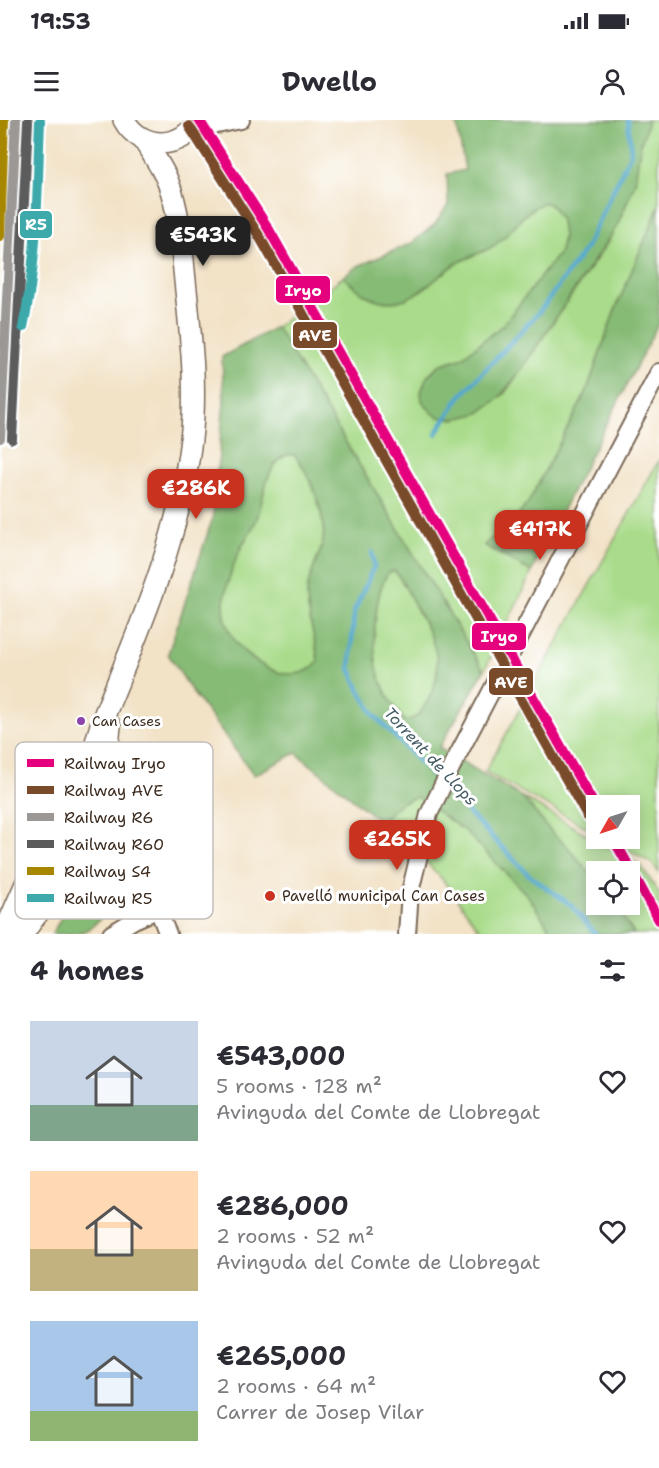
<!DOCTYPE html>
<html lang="en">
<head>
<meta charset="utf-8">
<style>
  :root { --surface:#fff; --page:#f2f2f3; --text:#2b2b33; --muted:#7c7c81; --accent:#c8321e }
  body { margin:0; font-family:"Shantell Sans",sans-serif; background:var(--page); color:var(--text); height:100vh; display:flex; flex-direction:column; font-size:22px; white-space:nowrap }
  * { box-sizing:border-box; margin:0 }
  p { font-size:20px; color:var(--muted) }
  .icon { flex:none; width:33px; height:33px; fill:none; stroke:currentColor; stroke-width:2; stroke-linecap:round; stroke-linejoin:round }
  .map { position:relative; height:814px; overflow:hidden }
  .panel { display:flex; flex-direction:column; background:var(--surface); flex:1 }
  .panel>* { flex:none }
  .needle { width:39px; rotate:231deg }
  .controls { position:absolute; left:586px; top:675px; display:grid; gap:12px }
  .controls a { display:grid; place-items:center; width:54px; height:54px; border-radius:0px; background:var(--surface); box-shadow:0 3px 15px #0003; font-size:30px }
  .price { position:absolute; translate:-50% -51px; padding:0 14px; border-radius:12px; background:var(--accent); color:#fff; font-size:20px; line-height:39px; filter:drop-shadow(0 2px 3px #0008) }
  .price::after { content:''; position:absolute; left:50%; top:36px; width:18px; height:14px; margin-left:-9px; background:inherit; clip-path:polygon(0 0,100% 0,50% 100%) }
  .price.on { background:#222; color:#fff }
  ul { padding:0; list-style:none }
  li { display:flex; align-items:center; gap:18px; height:150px; padding:0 30px }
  li span { display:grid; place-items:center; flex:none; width:168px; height:120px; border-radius:0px; color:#555 }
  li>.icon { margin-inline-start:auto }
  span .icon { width:72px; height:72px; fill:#fffc; stroke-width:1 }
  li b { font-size:26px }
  h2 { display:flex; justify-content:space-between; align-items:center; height:72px; padding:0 30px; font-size:26px }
  .status { display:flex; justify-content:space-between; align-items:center; height:42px; padding:0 30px; background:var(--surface); direction:ltr }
  .status svg { height:16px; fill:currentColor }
  header { display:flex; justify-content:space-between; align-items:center; height:78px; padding:0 30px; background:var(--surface); font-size:27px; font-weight:700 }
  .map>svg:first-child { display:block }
  .green { fill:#a9db8a; stroke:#728254; stroke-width:1.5 }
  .forest { fill:#86bb76; stroke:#60724a; stroke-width:1.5; fill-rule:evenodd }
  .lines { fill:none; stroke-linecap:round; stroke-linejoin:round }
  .stream { stroke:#53a8cf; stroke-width:4.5 }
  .minor-casing { stroke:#7b6a59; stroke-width:20 }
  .major-casing { stroke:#7b6a59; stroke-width:24 }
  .minor { stroke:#fff; stroke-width:16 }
  .major { stroke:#fff; stroke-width:21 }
  .rail-1-casing { stroke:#fff; stroke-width:15 }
  .rail-2-casing { stroke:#fff; stroke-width:15 }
  .rail-3-casing { stroke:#fff; stroke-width:15 }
  .rail-4-casing { stroke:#fff; stroke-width:15 }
  .rail-5-casing { stroke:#fff; stroke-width:15 }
  .rail-6-casing { stroke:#fff; stroke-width:15 }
  .rail-1 { stroke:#e5007d; stroke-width:10 }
  .rail-2 { stroke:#7a4b2a; stroke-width:10 }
  .rail-3 { stroke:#9b9895; stroke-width:10 }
  .rail-4 { stroke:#5b5b5b; stroke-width:10 }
  .rail-5 { stroke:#a78600; stroke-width:10 }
  .rail-6 { stroke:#3da9aa; stroke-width:10 }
  .bus-dot { fill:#8e44ad; stroke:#fff; stroke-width:2 }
  .poi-dot { fill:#c8321e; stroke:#fff; stroke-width:2 }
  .labels { text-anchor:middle; stroke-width:6; stroke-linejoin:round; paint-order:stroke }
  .bus-label { font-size:14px; fill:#3b2a1e; stroke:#fff; text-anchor:start }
  .poi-label { font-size:15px; fill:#3b2a1e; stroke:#fff; text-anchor:start }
  .water-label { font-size:16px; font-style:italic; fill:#455c65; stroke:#fff }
  .key { fill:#fff; stroke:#c4bfbc; stroke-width:1.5 }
  .key-label { font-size:16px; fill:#3b2a1e }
  .line-badge { stroke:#fff; stroke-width:2 }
  .badge-label { font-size:16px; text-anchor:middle; font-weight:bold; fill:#fff }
</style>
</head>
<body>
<div class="status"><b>19:53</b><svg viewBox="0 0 49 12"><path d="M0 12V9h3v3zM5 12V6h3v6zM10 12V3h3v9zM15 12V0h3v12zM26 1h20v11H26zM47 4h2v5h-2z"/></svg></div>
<header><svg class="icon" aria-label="menu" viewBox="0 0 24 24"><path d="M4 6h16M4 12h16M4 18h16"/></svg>Dwello<svg class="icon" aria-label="person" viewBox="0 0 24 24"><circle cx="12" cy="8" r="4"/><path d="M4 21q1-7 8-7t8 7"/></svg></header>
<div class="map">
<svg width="659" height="814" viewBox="0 0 659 814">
  <rect width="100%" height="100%" fill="#fff"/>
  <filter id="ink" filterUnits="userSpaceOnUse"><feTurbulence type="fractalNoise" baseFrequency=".0167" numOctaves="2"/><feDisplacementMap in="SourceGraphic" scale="12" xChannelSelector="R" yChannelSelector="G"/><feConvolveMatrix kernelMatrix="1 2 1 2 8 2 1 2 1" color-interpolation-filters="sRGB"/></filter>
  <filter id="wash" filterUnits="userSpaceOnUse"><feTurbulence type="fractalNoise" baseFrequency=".008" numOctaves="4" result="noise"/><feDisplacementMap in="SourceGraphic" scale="24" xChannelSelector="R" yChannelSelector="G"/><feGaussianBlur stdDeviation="1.35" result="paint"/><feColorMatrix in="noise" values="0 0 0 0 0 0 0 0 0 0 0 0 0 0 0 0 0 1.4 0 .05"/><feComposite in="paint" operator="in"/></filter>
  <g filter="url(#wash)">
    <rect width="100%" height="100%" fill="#f2e2c6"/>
    <path class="green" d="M 648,0 L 659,0 L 659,86 L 614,193 L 586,273 L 528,383 L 517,396 L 484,425 L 532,452 L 484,551 L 276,207 L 343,157 C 351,163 359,172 368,176 C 405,195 429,162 456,144 C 469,136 486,133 497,123 C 514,109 524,90 545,82 L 552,86 L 561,100 L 563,116 L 560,132 L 503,205 L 461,238 L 439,245 L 432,251 L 427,257 L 421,272 L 455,299 L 479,293 L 505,273 L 608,122 L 625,88 L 635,62 L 640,27 Z
      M 286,335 L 294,335 C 310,352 329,402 322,425 C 318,441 308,456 307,473 C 307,497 316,518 318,541 C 308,555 293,557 277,552 C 263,547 249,537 239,526 C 214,496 225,465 239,432 C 244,419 254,409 258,395 C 265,374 265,347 286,335 Z
      M 659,340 L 659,753 L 652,743 L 607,719 L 630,718 L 630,686 L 597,686 L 597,713 L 485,652 Z
      M 395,451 C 402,460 407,470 412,480 C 431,516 451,545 426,585 C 420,594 416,600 404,600 C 389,581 374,555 373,529 C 373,519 375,508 376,497 C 377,482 379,466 388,453 Z
      M 417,677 L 466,712 L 529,777 L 553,814 L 483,814 L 442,759 L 409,724 L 380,701 L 402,682 Z
      M 522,677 L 641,746 L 659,773 L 659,814 L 634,814 L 615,785 L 630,784 L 630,752 L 597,752 L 597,762 L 567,726 L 554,715 Z"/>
    <path class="forest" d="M 456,0 L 648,0 L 640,27 L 635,62 L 617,106 L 519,253 L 499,278 L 479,293 L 455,299 L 439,297 L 432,293 L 422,281 L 421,272 L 427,257 L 439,245 L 461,238 L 503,205 L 560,132 L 563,116 L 561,100 L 552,86 L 545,82 C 525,90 516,106 501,120 C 489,132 470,135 456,144 C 429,162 405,195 368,176 C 359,172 351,163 343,157 L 356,147 L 412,123 L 435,104 L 448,85 L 447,54 L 465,50 Z
      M 659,86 L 659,202 L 536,442 L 532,452 L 484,425 L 517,396 L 528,383 L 586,273 L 614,193 Z
      M 276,207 L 484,551 L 439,628 L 522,677 L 554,715 L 567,726 L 597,762 L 597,784 L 615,785 L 634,814 L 553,814 L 529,777 L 466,712 L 417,677 L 402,682 L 380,701 L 296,633 L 254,655 L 193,573 L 168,534 L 213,397 L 224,282 L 222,237 ZM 286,335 L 294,335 C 310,352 329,402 322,425 C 318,441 308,456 307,473 C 307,497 316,518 318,541 C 308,555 293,556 277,552 C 263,547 249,538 239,526 C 214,496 225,465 239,432 C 244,419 254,409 258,395 C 265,374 265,347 286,335 ZM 395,451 C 402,460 407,470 412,480 C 431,516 451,545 425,585 C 420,594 416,600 404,600 C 376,565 371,537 376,493 C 378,478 380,465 388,453 Z
      M 77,769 C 95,771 100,775 108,790 C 87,814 84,814 52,814 Z"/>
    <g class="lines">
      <path class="stream" d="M 436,314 L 459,278 L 540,191 L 585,129 L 631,33 L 628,0
        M 372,432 L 374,446 L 354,492 L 350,548 L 360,571 L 375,596 L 439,662
        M 444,668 L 530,756 L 571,785 L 595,814"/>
    </g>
  </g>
  <g filter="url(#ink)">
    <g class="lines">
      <g class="minor-casing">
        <path id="minor" d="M 193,10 L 241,0
          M 120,709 C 132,725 144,744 150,764 C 156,781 160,797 168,814
          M 101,748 C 128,755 137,762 153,785
          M 111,814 L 134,800 L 157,790
          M 407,814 L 410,772 L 429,694 L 452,646 L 659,252"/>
      </g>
      <g class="major-casing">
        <path id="major" d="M 124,0 C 141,31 182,30 199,0
          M 110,606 C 106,636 106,663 111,692
          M 71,684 C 90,661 94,620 106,591 C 142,503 180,415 191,319 C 197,270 191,219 186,170 C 182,135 181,95 168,62 C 162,47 152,33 143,19
          M 4,814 C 13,793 22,772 32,751 C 37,742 44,733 48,723 C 53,713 52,699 62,690 C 70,682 85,679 96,682 C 107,685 116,697 119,708 C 131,751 67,773 50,721
          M 23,814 C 39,787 59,770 85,752"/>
      </g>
      <use href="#minor" class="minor"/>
      <use href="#major" class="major"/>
      <g class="rail-1-casing">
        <path id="rail-1" d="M 199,0 L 268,108 L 597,690
          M 613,718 L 659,800"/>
      </g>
      <g class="rail-2-casing">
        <path id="rail-2" d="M 189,6 L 258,114 L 587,696"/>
      </g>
      <g class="rail-3-casing">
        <path id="rail-3" d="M 0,318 L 16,0"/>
      </g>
      <g class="rail-4-casing">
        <path id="rail-4" d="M 12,319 L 28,1"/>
      </g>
      <g class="rail-5-casing">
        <path id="rail-5" d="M 0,116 L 4,0"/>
      </g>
      <g class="rail-6-casing">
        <path id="rail-6" d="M 23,207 C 38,139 37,70 40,1"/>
      </g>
      <use href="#rail-1" class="rail-1"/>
      <use href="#rail-2" class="rail-2"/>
      <use href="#rail-3" class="rail-3"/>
      <use href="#rail-4" class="rail-4"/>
      <use href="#rail-5" class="rail-5"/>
      <use href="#rail-6" class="rail-6"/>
    </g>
  </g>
  <circle class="bus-dot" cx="81" cy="601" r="5"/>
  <circle class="poi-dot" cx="270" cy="776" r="6"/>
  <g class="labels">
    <g class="bus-label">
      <text x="92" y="606">Can Cases</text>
    </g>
    <g class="poi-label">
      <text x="282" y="781">Pavelló municipal Can Cases</text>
    </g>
    <g class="water-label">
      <text transform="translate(431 636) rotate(47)" y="6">Torrent de Llops</text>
    </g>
  </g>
  <rect x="15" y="622" width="198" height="177" rx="9" class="key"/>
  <rect x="27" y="639" width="27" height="8" fill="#e5007d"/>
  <rect x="27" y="666" width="27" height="8" fill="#7a4b2a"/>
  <rect x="27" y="693" width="27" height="8" fill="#9b9895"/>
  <rect x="27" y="720" width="27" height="8" fill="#5b5b5b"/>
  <rect x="27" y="747" width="27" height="8" fill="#a78600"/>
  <rect x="27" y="774" width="27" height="8" fill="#3da9aa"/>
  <g class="key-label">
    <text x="64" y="649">Railway Iryo</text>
    <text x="64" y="676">Railway AVE</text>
    <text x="64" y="703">Railway R6</text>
    <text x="64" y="730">Railway R60</text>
    <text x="64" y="757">Railway S4</text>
    <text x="64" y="784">Railway R5</text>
  </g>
  <g class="line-badge">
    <rect x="19" y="90" width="34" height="29" rx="6" fill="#3da9aa"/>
    <rect x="275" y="155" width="56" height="29" rx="6" fill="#e5007d"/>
    <rect x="292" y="201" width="46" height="28" rx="6" fill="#7a4b2a"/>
    <rect x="471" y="502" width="56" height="29" rx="6" fill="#e5007d"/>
    <rect x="488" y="547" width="46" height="29" rx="6" fill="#7a4b2a"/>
  </g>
  <g class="badge-label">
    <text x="36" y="110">R5</text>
    <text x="303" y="176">Iryo</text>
    <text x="315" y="221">AVE</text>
    <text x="499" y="522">Iryo</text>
    <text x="511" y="568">AVE</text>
  </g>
</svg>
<div class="controls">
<a><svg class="needle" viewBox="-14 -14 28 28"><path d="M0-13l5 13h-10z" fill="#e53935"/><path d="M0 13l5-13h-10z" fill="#7c7c81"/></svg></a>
<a><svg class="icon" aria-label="locate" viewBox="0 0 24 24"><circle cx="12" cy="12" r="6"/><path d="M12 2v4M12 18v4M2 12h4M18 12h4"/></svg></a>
</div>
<b class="price on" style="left:203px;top:147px">€543K</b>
<b class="price" style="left:196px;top:400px">€286K</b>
<b class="price" style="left:540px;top:441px">€417K</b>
<b class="price" style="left:397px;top:751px">€265K</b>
</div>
<section class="panel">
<h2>4 homes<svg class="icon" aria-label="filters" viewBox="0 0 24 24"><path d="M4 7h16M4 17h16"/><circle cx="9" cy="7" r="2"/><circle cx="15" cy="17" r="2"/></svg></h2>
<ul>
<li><span style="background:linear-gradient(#c9d6e8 70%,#7fa58c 0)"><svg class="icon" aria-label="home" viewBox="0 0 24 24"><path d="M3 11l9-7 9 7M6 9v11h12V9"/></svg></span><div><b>€543,000</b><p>5 rooms · 128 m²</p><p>Avinguda del Comte de Llobregat</p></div><svg class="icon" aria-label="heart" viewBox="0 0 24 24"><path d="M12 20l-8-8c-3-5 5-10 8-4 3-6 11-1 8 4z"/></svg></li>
<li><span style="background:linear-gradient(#ffd9b3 65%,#c2b280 0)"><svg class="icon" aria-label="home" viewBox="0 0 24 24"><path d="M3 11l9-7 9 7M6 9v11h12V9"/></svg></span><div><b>€286,000</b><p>2 rooms · 52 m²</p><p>Avinguda del Comte de Llobregat</p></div><svg class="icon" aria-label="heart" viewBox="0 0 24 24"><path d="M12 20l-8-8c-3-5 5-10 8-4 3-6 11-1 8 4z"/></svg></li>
<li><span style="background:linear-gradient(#a9c7e8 75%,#8fb573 0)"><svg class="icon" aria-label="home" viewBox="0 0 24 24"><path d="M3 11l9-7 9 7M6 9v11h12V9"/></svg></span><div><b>€265,000</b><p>2 rooms · 64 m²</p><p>Carrer de Josep Vilar</p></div><svg class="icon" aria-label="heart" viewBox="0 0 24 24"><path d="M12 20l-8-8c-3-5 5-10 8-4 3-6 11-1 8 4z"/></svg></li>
</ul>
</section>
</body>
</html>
